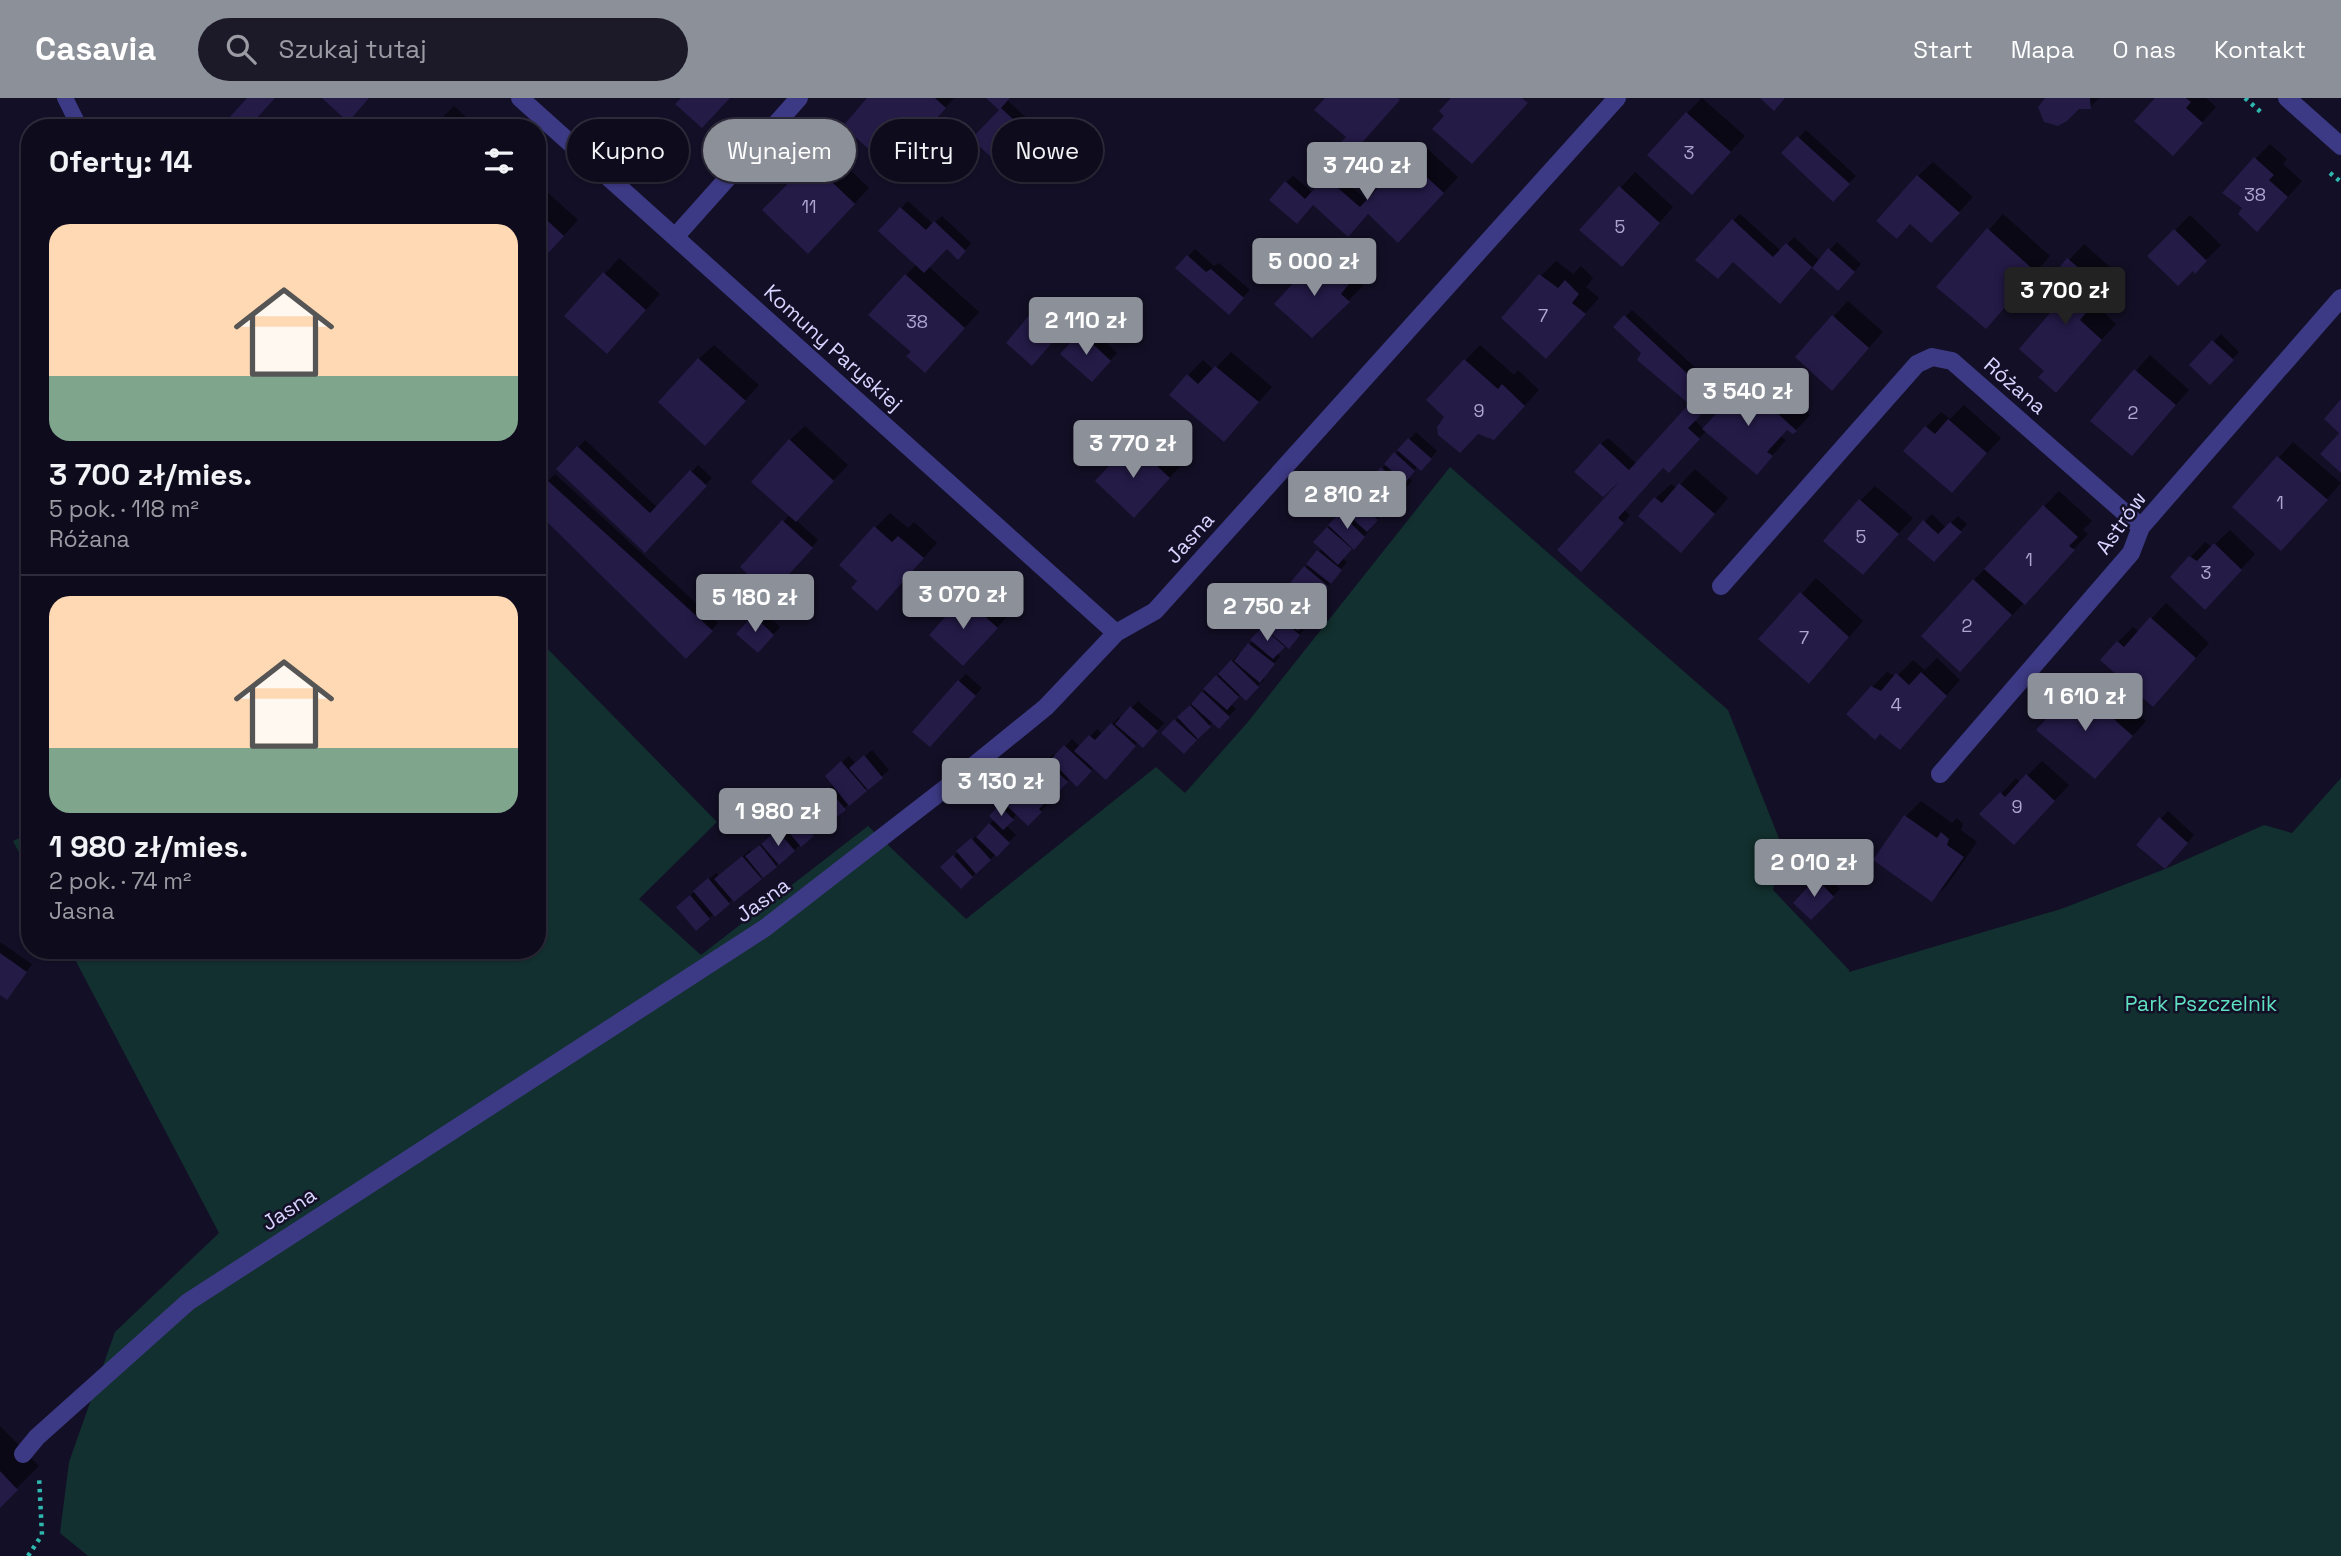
<!DOCTYPE html>
<html lang="pl">
<head>
<meta charset="utf-8">
<style>
  :root { --surface:#0e0b1c; --page:#1c1929; --text:#f1f3f6; --muted:#9b9ba3; --line:#2e2b3b; --accent:#8c9099 }
  body { margin:0; font-family:"Space Grotesk",sans-serif; background:var(--page); color:var(--text); height:100vh; display:flex; flex-direction:column; font-size:26px; white-space:nowrap }
  * { box-sizing:border-box; margin:0 }
  p { font-size:23px; color:var(--muted) }
  .icon { flex:none; width:38px; height:38px; fill:none; stroke:currentColor; stroke-width:2; stroke-linecap:round; stroke-linejoin:round }
  .map { position:relative; flex:1; overflow:hidden }
  .drawer { position:absolute; left:21px; top:21px; width:525px; height:840px; display:flex; flex-direction:column; background:var(--surface); border-radius:28px; box-shadow:0 2px 5px #0004,0 0 0 2px var(--line) }
  .drawer>* { flex:none }
  .guide { position:absolute; left:567px; top:21px; width:665px; height:63px; display:flex; gap:14px }
  .price { position:absolute; translate:-50% -60px; padding:0 16px; border-radius:7px; background:var(--accent); color:#fff; font-size:23px; line-height:46px; filter:drop-shadow(0 2px 4px #0008) }
  .price::after { content:''; position:absolute; left:50%; top:42px; width:21px; height:16px; margin-left:-10px; background:inherit; clip-path:polygon(0 0,100% 0,50% 100%) }
  .price.active { background:#222; color:#fff }
  ul { padding:0; list-style:none }
  li { display:grid; align-content:center; gap:14px; height:371px; padding:0 28px }
  li+li { border-top:2px solid var(--line) }
  li span { display:grid; place-items:center; height:217px; border-radius:21px; color:#555 }
  li>.icon { margin-inline-start:auto }
  span .icon { width:126px; height:126px; fill:#fffc; stroke-width:1 }
  li b { font-size:30px }
  h2 { display:flex; justify-content:space-between; align-items:center; height:84px; padding:0 28px; font-size:30px }
  .tag { padding:0 24px; border-radius:32px; background:var(--surface); box-shadow:0 2px 5px #0004,0 0 0 2px var(--line); font-size:24px; line-height:63px }
  .tag.active { background:var(--accent); color:#fff }
  header { display:flex; align-items:center; gap:42px; box-sizing:border-box; height:98px; padding:0 35px; background:var(--accent); color:#fff }
  header strong { font-size:33px }
  nav { display:flex; gap:38px; margin-inline-start:auto; font-size:24px }
  .search { width:490px; height:63px; background:var(--page); display:flex; align-items:center; gap:18px; box-sizing:border-box; padding:0 24px; border-radius:38px; color:var(--muted); font-size:26px }
  .map>svg:first-child { display:block }
  .green { fill:#12302f }
  .shadow { fill:#0007 }
  .building { fill:#241b47 }
  .lines { fill:none; stroke-linecap:round; stroke-linejoin:round }
  .path { stroke:#2fb8b0; stroke-width:4.5; stroke-dasharray:3.5 5; stroke-linecap:butt }
  .service { stroke:#3d3a85; stroke-width:16 }
  .minor { stroke:#3d3a85; stroke-width:18 }
  .labels { text-anchor:middle; stroke-width:5; stroke-linejoin:round; paint-order:stroke }
  .number-label { font-size:18px; fill:#aca6d1 }
  .street-label { font-size:21px; fill:#d9d4ff; stroke:#130f26 }
  .park-label { font-size:21px; fill:#5fe0c0; stroke:#130f26 }
</style>
</head>
<body>
<header>
<strong>Casavia</strong>
<div class="search"><svg class="icon" aria-label="search" viewBox="0 0 24 24"><circle cx="10" cy="10" r="6"/><path d="M15 15l6 6"/></svg>Szukaj tutaj</div>
<nav><a>Start</a><a>Mapa</a><a>O nas</a><a>Kontakt</a></nav>
</header>
<div class="map">
<svg width="2341" height="1458" viewBox="0 0 2341 1458">
  <rect width="100%" height="100%" fill="#130f26"/>
  <path class="green" d="M 1450,369 L 1728,612 L 1782,748 L 1773,792 L 1849,872 L 1849,874 L 2061,811 L 2165,771 L 2264,727 L 2292,735 L 2341,680 L 2341,1458 L 88,1458 L 60,1435 L 69,1364 L 115,1234 L 219,1135 L 70,852 L 537,852 L 537,540 L 717,724 L 639,801 L 701,857 L 868,728 L 966,821 L 1156,669 L 1185,695 L 1247,625 Z
    M 30,735 L 30,776 L 13,743 Z"/>
  <path class="shadow" d="M 870,0 L 954,0 L 906,54 Z
    M 989,0 L 1009,0 L 1007,2 L 1047,39 L 1016,71 L 1001,11 Z
    M 1702,0 L 1745,38 L 1707,79 L 1687,15 Z
    M 2047,0 L 2099,0 L 2090,9 Z
    M 2158,0 L 2206,0 L 2216,9 L 2187,41 Z
    M 454,8 L 478,30 L 432,30 Z
    M 1806,32 L 1856,78 L 1833,101 L 1784,55 Z
    M 1422,46 L 1458,79 L 1413,128 L 1368,115 L 1313,105 L 1303,116 L 1286,84 L 1293,78 L 1313,95 L 1333,73 L 1368,103 Z
    M 2270,46 L 2287,61 L 2283,66 L 2302,83 L 2272,117 L 2255,61 Z
    M 826,49 L 869,90 L 823,138 L 765,112 Z
    M 1933,64 L 1973,99 L 1946,128 L 1918,78 Z
    M 1635,74 L 1673,109 L 1636,152 L 1582,132 Z
    M 537,85 L 578,122 L 537,166 Z
    M 908,103 L 933,126 L 942,118 L 971,145 L 965,153 L 947,149 L 928,168 L 979,214 L 939,258 L 913,254 L 906,177 L 917,166 L 881,132 Z
    M 1740,116 L 1781,153 L 1794,139 L 1820,163 L 1837,144 L 1861,166 L 1838,191 L 1812,168 L 1787,197 L 1733,162 L 1733,123 Z
    M 2003,116 L 2050,158 L 2000,214 L 1939,189 Z
    M 2190,117 L 2221,147 L 2195,173 L 2150,158 Z
    M 1334,144 L 1362,170 L 1355,180 L 1363,188 L 1348,203 L 1276,206 Z
    M 2084,146 L 2118,176 L 2094,206 L 2116,226 L 2056,292 L 2047,273 L 2064,201 L 2047,186 Z
    M 1195,151 L 1214,168 L 1219,165 L 1250,192 L 1235,208 L 1177,170 Z
    M 619,160 L 660,196 L 622,239 L 567,218 Z
    M 1556,163 L 1573,176 L 1581,168 L 1593,180 L 1586,189 L 1599,200 L 1546,259 L 1541,178 Z
    M 1848,203 L 1883,234 L 1832,290 L 1797,258 Z
    M 1044,205 L 1068,225 L 1039,258 L 1037,212 Z
    M 1632,212 L 1710,283 L 1696,299 L 1706,309 L 1694,322 L 1704,331 L 1760,271 L 1810,317 L 1796,332 L 1787,330 L 1780,338 L 1786,342 L 1757,375 L 1707,332 L 1669,372 L 1663,368 L 1624,412 L 1630,417 L 1587,465 L 1617,389 L 1616,388 L 1603,397 L 1601,346 L 1608,340 L 1637,366 L 1691,306 L 1640,262 L 1644,255 L 1616,229 Z
    M 1088,228 L 1117,255 L 1099,275 L 1063,255 Z
    M 2221,236 L 2239,254 L 2210,284 L 2191,267 Z
    M 714,247 L 759,287 L 720,330 L 699,261 Z
    M 1480,247 L 1514,277 L 1518,272 L 1539,292 L 1508,325 L 1478,334 L 1446,319 L 1429,302 Z
    M 1231,254 L 1272,289 L 1224,342 L 1188,277 L 1203,262 L 1214,272 Z
    M 2150,257 L 2189,292 L 2146,341 L 2093,322 Z
    M 1964,307 L 2001,340 L 1952,393 L 1926,329 L 1941,314 L 1950,321 Z
    M 805,328 L 848,367 L 796,422 L 818,442 L 777,488 L 783,424 L 790,417 L 790,342 Z
    M 1147,330 L 1184,364 L 1149,402 L 1132,345 Z
    M 1416,334 L 1437,353 L 1428,364 L 1418,368 L 1408,379 L 1412,383 L 1369,430 L 1371,431 L 1342,460 L 1347,464 L 1324,493 L 1328,496 L 1303,526 L 1306,529 L 1296,541 L 1286,546 L 1277,556 L 1280,558 L 1263,579 L 1265,581 L 1246,600 L 1241,595 L 1231,606 L 1236,611 L 1225,622 L 1213,624 L 1184,653 L 1164,635 L 1217,578 L 1239,556 L 1240,558 L 1277,514 L 1289,500 L 1284,496 L 1322,450 L 1315,444 Z
    M 585,342 L 658,410 L 698,367 L 712,380 L 645,452 L 558,371 Z
    M 2293,344 L 2341,385 L 2296,436 L 2234,409 Z
    M 1695,371 L 1728,400 L 1695,438 L 1656,400 L 1671,386 L 1677,390 Z
    M 555,376 L 718,525 L 686,559 L 537,394 Z
    M 1875,388 L 1913,420 L 1877,459 L 1860,403 Z
    M 2059,393 L 2092,423 L 2083,432 L 2088,436 L 1975,557 L 1974,482 Z
    M 890,415 L 908,430 L 914,424 L 937,445 L 891,496 L 876,429 Z
    M 1932,416 L 1946,430 L 1958,418 L 1967,426 L 1934,462 L 1909,441 Z
    M 2230,432 L 2255,456 L 2219,495 L 2172,479 L 2205,444 L 2212,449 Z
    M 1816,480 L 1863,523 L 1823,569 L 1761,541 Z
    M 979,485 L 1011,514 L 978,551 L 931,537 Z
    M 2166,505 L 2209,545 L 2168,591 L 2118,544 L 2133,529 L 2139,534 Z
    M 761,511 L 780,529 L 765,546 L 738,535 Z
    M 1937,560 L 1960,582 L 1900,650 L 1872,589 L 1887,574 L 1896,579 L 1913,562 L 1925,572 Z
    M 2092,575 L 2146,623 L 2109,664 L 2077,590 Z
    M 966,576 L 982,590 L 936,640 L 959,583 Z
    M 1138,603 L 1164,625 L 1150,641 L 1138,644 L 1113,672 L 1094,669 L 1077,686 L 1070,679 L 1045,703 L 1048,706 L 1028,726 L 1018,715 L 1006,727 L 1016,737 L 961,789 L 942,769 L 995,721 L 991,718 L 1053,656 L 1056,658 L 1072,641 L 1080,649 L 1097,631 L 1102,636 L 1119,619 L 1121,621 Z
    M 872,652 L 889,672 L 735,802 L 733,801 L 709,820 L 685,802 L 716,775 L 719,778 L 750,752 L 752,754 L 768,741 L 803,710 L 806,713 L 817,703 L 833,686 L 834,671 L 849,658 L 856,666 Z
    M 2042,663 L 2069,687 L 2029,730 L 1982,716 L 2016,680 L 2020,685 Z
    M 1921,703 L 1952,725 L 1957,720 L 1963,726 L 1961,732 L 1977,744 L 1947,787 L 1932,802 L 1875,761 L 1906,718 Z
    M 2168,713 L 2194,737 L 2165,769 L 2138,746 Z
    M 1824,774 L 1840,791 L 1811,820 L 1796,805 Z
    M 0,844 L 32,866 L 13,893 L 0,895 Z
    M 0,1328 L 39,1368 L 0,1407 Z"/>
  <path class="building" d="M 247,0 L 275,0 L 248,30 L 220,30 Z
    M 322,0 L 369,0 L 348,24 Z
    M 681,0 L 730,0 L 702,30 L 675,6 Z
    M 867,0 L 935,0 L 946,10 L 891,71 L 843,28 Z
    M 986,0 L 1010,0 L 1001,10 L 1041,47 L 1016,73 L 1004,62 L 999,66 L 971,41 L 999,12 Z
    M 1325,0 L 1398,0 L 1400,2 L 1342,67 L 1330,56 L 1346,39 L 1314,12 Z
    M 1451,0 L 1522,0 L 1528,5 L 1472,66 L 1432,31 L 1444,18 L 1439,13 Z
    M 1760,0 L 1785,0 L 1774,13 Z
    M 2045,0 L 2090,0 L 2091,11 L 2079,11 L 2067,23 L 2058,28 L 2044,24 L 2038,9 Z
    M 2155,0 L 2186,0 L 2191,4 L 2186,10 L 2203,25 L 2173,58 L 2134,23 Z
    M 1686,14 L 1731,54 L 1692,97 L 1647,57 Z
    M 1797,38 L 1850,86 L 1833,104 L 1781,55 Z
    M 2254,59 L 2274,77 L 2269,82 L 2288,99 L 2257,134 L 2238,116 L 2242,110 L 2222,95 Z
    M 1406,60 L 1444,95 L 1398,145 L 1368,116 L 1348,139 L 1313,107 L 1297,126 L 1269,102 L 1285,83 L 1305,101 L 1325,79 L 1360,109 Z
    M 810,63 L 855,106 L 808,156 L 762,112 Z
    M 1917,77 L 1960,115 L 1931,145 L 1910,126 L 1897,141 L 1876,123 Z
    M 1619,88 L 1660,125 L 1622,169 L 1579,132 Z
    M 900,109 L 926,132 L 934,123 L 966,153 L 958,162 L 947,151 L 924,175 L 878,133 Z
    M 537,113 L 564,138 L 537,167 Z
    M 1732,121 L 1773,159 L 1786,145 L 1812,169 L 1780,206 L 1733,164 L 1718,181 L 1695,162 Z
    M 1987,130 L 2036,174 L 1986,231 L 1936,189 Z
    M 2174,131 L 2207,163 L 2195,176 L 2193,173 L 2178,188 L 2147,158 Z
    M 1828,150 L 1855,174 L 1838,193 L 1812,170 Z
    M 1187,157 L 1206,174 L 1211,171 L 1244,200 L 1229,217 L 1175,170 Z
    M 1318,158 L 1349,186 L 1341,196 L 1350,204 L 1312,240 L 1274,206 Z
    M 2067,160 L 2105,192 L 2080,222 L 2102,242 L 2056,295 L 2038,279 L 2044,273 L 2019,251 L 2062,201 L 2045,187 Z
    M 603,174 L 646,212 L 607,256 L 564,218 Z
    M 905,176 L 965,230 L 925,275 L 906,258 L 911,254 L 868,217 Z
    M 1539,176 L 1558,190 L 1565,182 L 1579,196 L 1572,205 L 1586,216 L 1546,261 L 1501,220 Z
    M 1035,210 L 1062,233 L 1032,268 L 1006,245 Z
    M 1624,217 L 1704,291 L 1690,307 L 1701,317 L 1688,330 L 1700,341 L 1669,375 L 1663,370 L 1618,420 L 1624,425 L 1581,474 L 1557,452 L 1618,385 L 1603,399 L 1574,374 L 1600,345 L 1629,372 L 1689,306 L 1637,262 L 1641,255 L 1613,229 Z
    M 1832,217 L 1869,250 L 1832,293 L 1795,259 Z
    M 1080,234 L 1111,263 L 1092,284 L 1060,256 Z
    M 2212,242 L 2234,262 L 2210,287 L 2189,267 Z
    M 698,260 L 746,303 L 705,348 L 658,304 Z
    M 1464,261 L 1498,291 L 1502,286 L 1525,308 L 1494,342 L 1478,336 L 1460,355 L 1438,337 L 1437,329 L 1444,319 L 1426,302 Z
    M 1215,268 L 1259,304 L 1224,344 L 1169,297 L 1187,276 L 1198,286 Z
    M 2134,271 L 2176,307 L 2132,358 L 2090,323 Z
    M 1744,285 L 1797,333 L 1793,336 L 1787,332 L 1767,354 L 1773,358 L 1757,377 L 1702,331 Z
    M 2341,301 L 2341,375 L 2320,356 L 2339,335 L 2324,321 Z
    M 1948,321 L 1987,355 L 1952,395 L 1903,353 L 1925,328 L 1935,336 Z
    M 1408,340 L 1432,361 L 1421,373 L 1397,352 Z
    M 789,341 L 834,383 L 796,424 L 751,384 Z
    M 1131,344 L 1170,380 L 1134,420 L 1095,383 Z
    M 577,348 L 650,415 L 690,372 L 707,388 L 645,455 L 556,371 Z
    M 1394,354 L 1415,373 L 1405,385 L 1384,366 Z
    M 2277,358 L 2328,402 L 2281,453 L 2232,409 Z
    M 1381,369 L 1406,391 L 1381,420 L 1355,397 Z
    M 547,382 L 713,533 L 686,561 L 537,414 L 537,391 Z
    M 1679,385 L 1715,416 L 1681,455 L 1638,418 L 1654,399 L 1662,405 Z
    M 1354,399 L 1378,422 L 1367,434 L 1343,412 Z
    M 1859,401 L 1899,436 L 1863,477 L 1823,443 Z
    M 2043,407 L 2078,439 L 2069,448 L 2075,452 L 2025,507 L 1984,471 Z
    M 1340,415 L 1365,439 L 1354,452 L 1328,427 Z
    M 782,422 L 813,450 L 770,497 L 740,469 Z
    M 1923,422 L 1938,436 L 1950,424 L 1962,434 L 1934,464 L 1907,441 Z
    M 874,428 L 892,444 L 898,438 L 924,460 L 877,513 L 851,490 L 857,483 L 839,467 Z
    M 1327,429 L 1352,451 L 1338,467 L 1313,444 Z
    M 2214,445 L 2242,472 L 2205,512 L 2170,479 L 2189,458 L 2197,463 Z
    M 1317,452 L 1342,472 L 1331,486 L 1306,466 Z
    M 1304,468 L 1328,488 L 1318,501 L 1322,504 L 1298,533 L 1275,514 L 1286,500 L 1281,496 Z
    M 1973,481 L 2012,517 L 1960,574 L 1921,538 Z
    M 1800,494 L 1849,539 L 1809,586 L 1758,541 Z
    M 963,499 L 998,530 L 963,568 L 929,537 Z
    M 1274,515 L 1300,537 L 1289,551 L 1263,529 Z
    M 753,517 L 774,537 L 758,555 L 736,536 Z
    M 2150,519 L 2196,560 L 2153,609 L 2100,562 L 2117,543 L 2124,549 Z
    M 1262,529 L 1285,549 L 1273,561 L 1250,542 Z
    M 1248,545 L 1275,566 L 1260,585 L 1234,563 Z
    M 1231,562 L 1259,589 L 1246,603 L 1218,576 Z
    M 1921,574 L 1947,598 L 1900,652 L 1880,636 L 1875,642 L 1846,616 L 1871,588 L 1881,593 L 1896,575 L 1909,587 Z
    M 1216,577 L 1239,599 L 1227,612 L 1203,591 Z
    M 958,582 L 976,598 L 930,649 L 912,634 Z
    M 2076,588 L 2133,638 L 2095,681 L 2036,632 Z
    M 1202,593 L 1230,619 L 1219,631 L 1191,606 Z
    M 1190,607 L 1211,629 L 1198,641 L 1177,619 Z
    M 1130,608 L 1158,633 L 1143,650 L 1115,626 Z
    M 1174,621 L 1197,642 L 1184,656 L 1161,635 Z
    M 1111,625 L 1136,648 L 1106,682 L 1074,653 L 1089,637 L 1095,642 Z
    M 1064,647 L 1092,673 L 1077,689 L 1050,662 Z
    M 864,657 L 883,680 L 868,692 L 849,670 Z
    M 1045,662 L 1068,684 L 1054,698 L 1031,676 Z
    M 841,663 L 867,693 L 849,708 L 825,678 Z
    M 2026,676 L 2055,703 L 2014,747 L 1979,716 L 2000,694 L 2005,699 Z
    M 1029,678 L 1050,700 L 1039,711 L 1042,714 L 1028,728 L 1003,704 Z
    M 828,690 L 846,712 L 831,723 L 814,701 Z
    M 813,705 L 830,724 L 816,736 L 799,717 Z
    M 999,707 L 1014,722 L 1003,732 L 989,718 Z
    M 795,715 L 814,738 L 801,749 L 782,726 Z
    M 1904,717 L 1937,740 L 1941,734 L 1949,741 L 1947,747 L 1964,759 L 1932,804 L 1873,762 Z
    M 2159,719 L 2188,745 L 2165,771 L 2136,747 Z
    M 989,725 L 1010,745 L 997,759 L 976,739 Z
    M 777,732 L 795,753 L 779,767 L 761,746 Z
    M 971,740 L 991,762 L 976,776 L 956,753 Z
    M 760,747 L 777,769 L 763,780 L 745,758 Z
    M 953,757 L 973,779 L 961,791 L 940,769 Z
    M 742,758 L 762,781 L 734,804 L 714,781 Z
    M 708,780 L 730,806 L 715,819 L 693,793 Z
    M 1816,780 L 1834,799 L 1811,822 L 1793,805 Z
    M 690,797 L 710,821 L 696,833 L 676,809 Z
    M 0,855 L 27,874 L 7,902 L 0,897 Z
    M 0,1373 L 18,1392 L 0,1410 Z"/>
  <g class="lines">
    <path class="path" d="M 2245,0 L 2263,16
      M 2330,75 L 2341,84
      M 28,1458 L 42,1437 L 39,1378"/>
    <path class="service" d="M 65,0 L 80,30"/>
    <path class="minor" d="M 520,0 L 1116,535
      M 2287,0 L 2341,48
      M 675,139 L 799,0
      M 1721,488 L 1917,266 L 1932,259 L 1952,263 L 2141,429
      M 1940,676 L 2131,455 L 2141,429 L 2341,200
      M 23,1356 L 37,1339 L 188,1204 L 765,830 L 956,682 L 1046,609 L 1116,535 L 1155,513 L 1617,0"/>
  </g>
  <g class="labels">
    <g class="number-label">
      <text x="1689" y="61">3</text>
      <text x="2255" y="103">38</text>
      <text x="809" y="115">11</text>
      <text x="1620" y="135">5</text>
      <text x="1543" y="224">7</text>
      <text x="917" y="230">38</text>
      <text x="1479" y="319">9</text>
      <text x="2133" y="321">2</text>
      <text x="2280" y="411">1</text>
      <text x="1861" y="445">5</text>
      <text x="2029" y="468">1</text>
      <text x="2206" y="481">3</text>
      <text x="1967" y="534">2</text>
      <text x="1804" y="546">7</text>
      <text x="1896" y="613">4</text>
      <text x="2017" y="715">9</text>
    </g>
    <g class="street-label">
      <text transform="translate(833 250) rotate(42)" y="7">Komuny Paryskiej</text>
      <text transform="translate(2015 288) rotate(41)" y="7">Różana</text>
      <text transform="translate(2121 425) rotate(-55)" y="7">Astrów</text>
      <text transform="translate(1190 440) rotate(-48)" y="7">Jasna</text>
      <text transform="translate(763 802) rotate(-36)" y="7">Jasna</text>
      <text transform="translate(289 1111) rotate(-33)" y="7">Jasna</text>
    </g>
    <g class="park-label">
      <text x="2201" y="913">Park Pszczelnik</text>
    </g>
  </g>
</svg>
<b class="price" style="left:1367px;top:104px">3 740 zł</b>
<b class="price" style="left:1314px;top:200px">5 000 zł</b>
<b class="price active" style="left:2065px;top:229px">3 700 zł</b>
<b class="price" style="left:1086px;top:259px">2 110 zł</b>
<b class="price" style="left:1748px;top:330px">3 540 zł</b>
<b class="price" style="left:1133px;top:382px">3 770 zł</b>
<b class="price" style="left:1347px;top:433px">2 810 zł</b>
<b class="price" style="left:963px;top:533px">3 070 zł</b>
<b class="price" style="left:755px;top:536px">5 180 zł</b>
<b class="price" style="left:1267px;top:545px">2 750 zł</b>
<b class="price" style="left:2085px;top:635px">1 610 zł</b>
<b class="price" style="left:1001px;top:720px">3 130 zł</b>
<b class="price" style="left:778px;top:750px">1 980 zł</b>
<b class="price" style="left:1814px;top:801px">2 010 zł</b>
<div class="guide">
<a class="tag">Kupno</a>
<a class="tag active">Wynajem</a>
<a class="tag">Filtry</a>
<a class="tag">Nowe</a>
</div>
<section class="drawer">
<h2>Oferty: 14<svg class="icon" aria-label="filters" viewBox="0 0 24 24"><path d="M4 7h16M4 17h16"/><circle cx="9" cy="7" r="2"/><circle cx="15" cy="17" r="2"/></svg></h2>
<ul>
<li><span style="background:linear-gradient(#ffd9b3 70%,#7fa58c 0)"><svg class="icon" aria-label="home" viewBox="0 0 24 24"><path d="M3 11l9-7 9 7M6 9v11h12V9"/></svg></span><div><b>3 700 zł/mies.</b><p>5 pok. · 118 m²</p><p>Różana</p></div></li>
<li><span style="background:linear-gradient(#ffd9b3 70%,#7fa58c 0)"><svg class="icon" aria-label="home" viewBox="0 0 24 24"><path d="M3 11l9-7 9 7M6 9v11h12V9"/></svg></span><div><b>1 980 zł/mies.</b><p>2 pok. · 74 m²</p><p>Jasna</p></div></li>
</ul>
</section>
</div>
</body>
</html>
